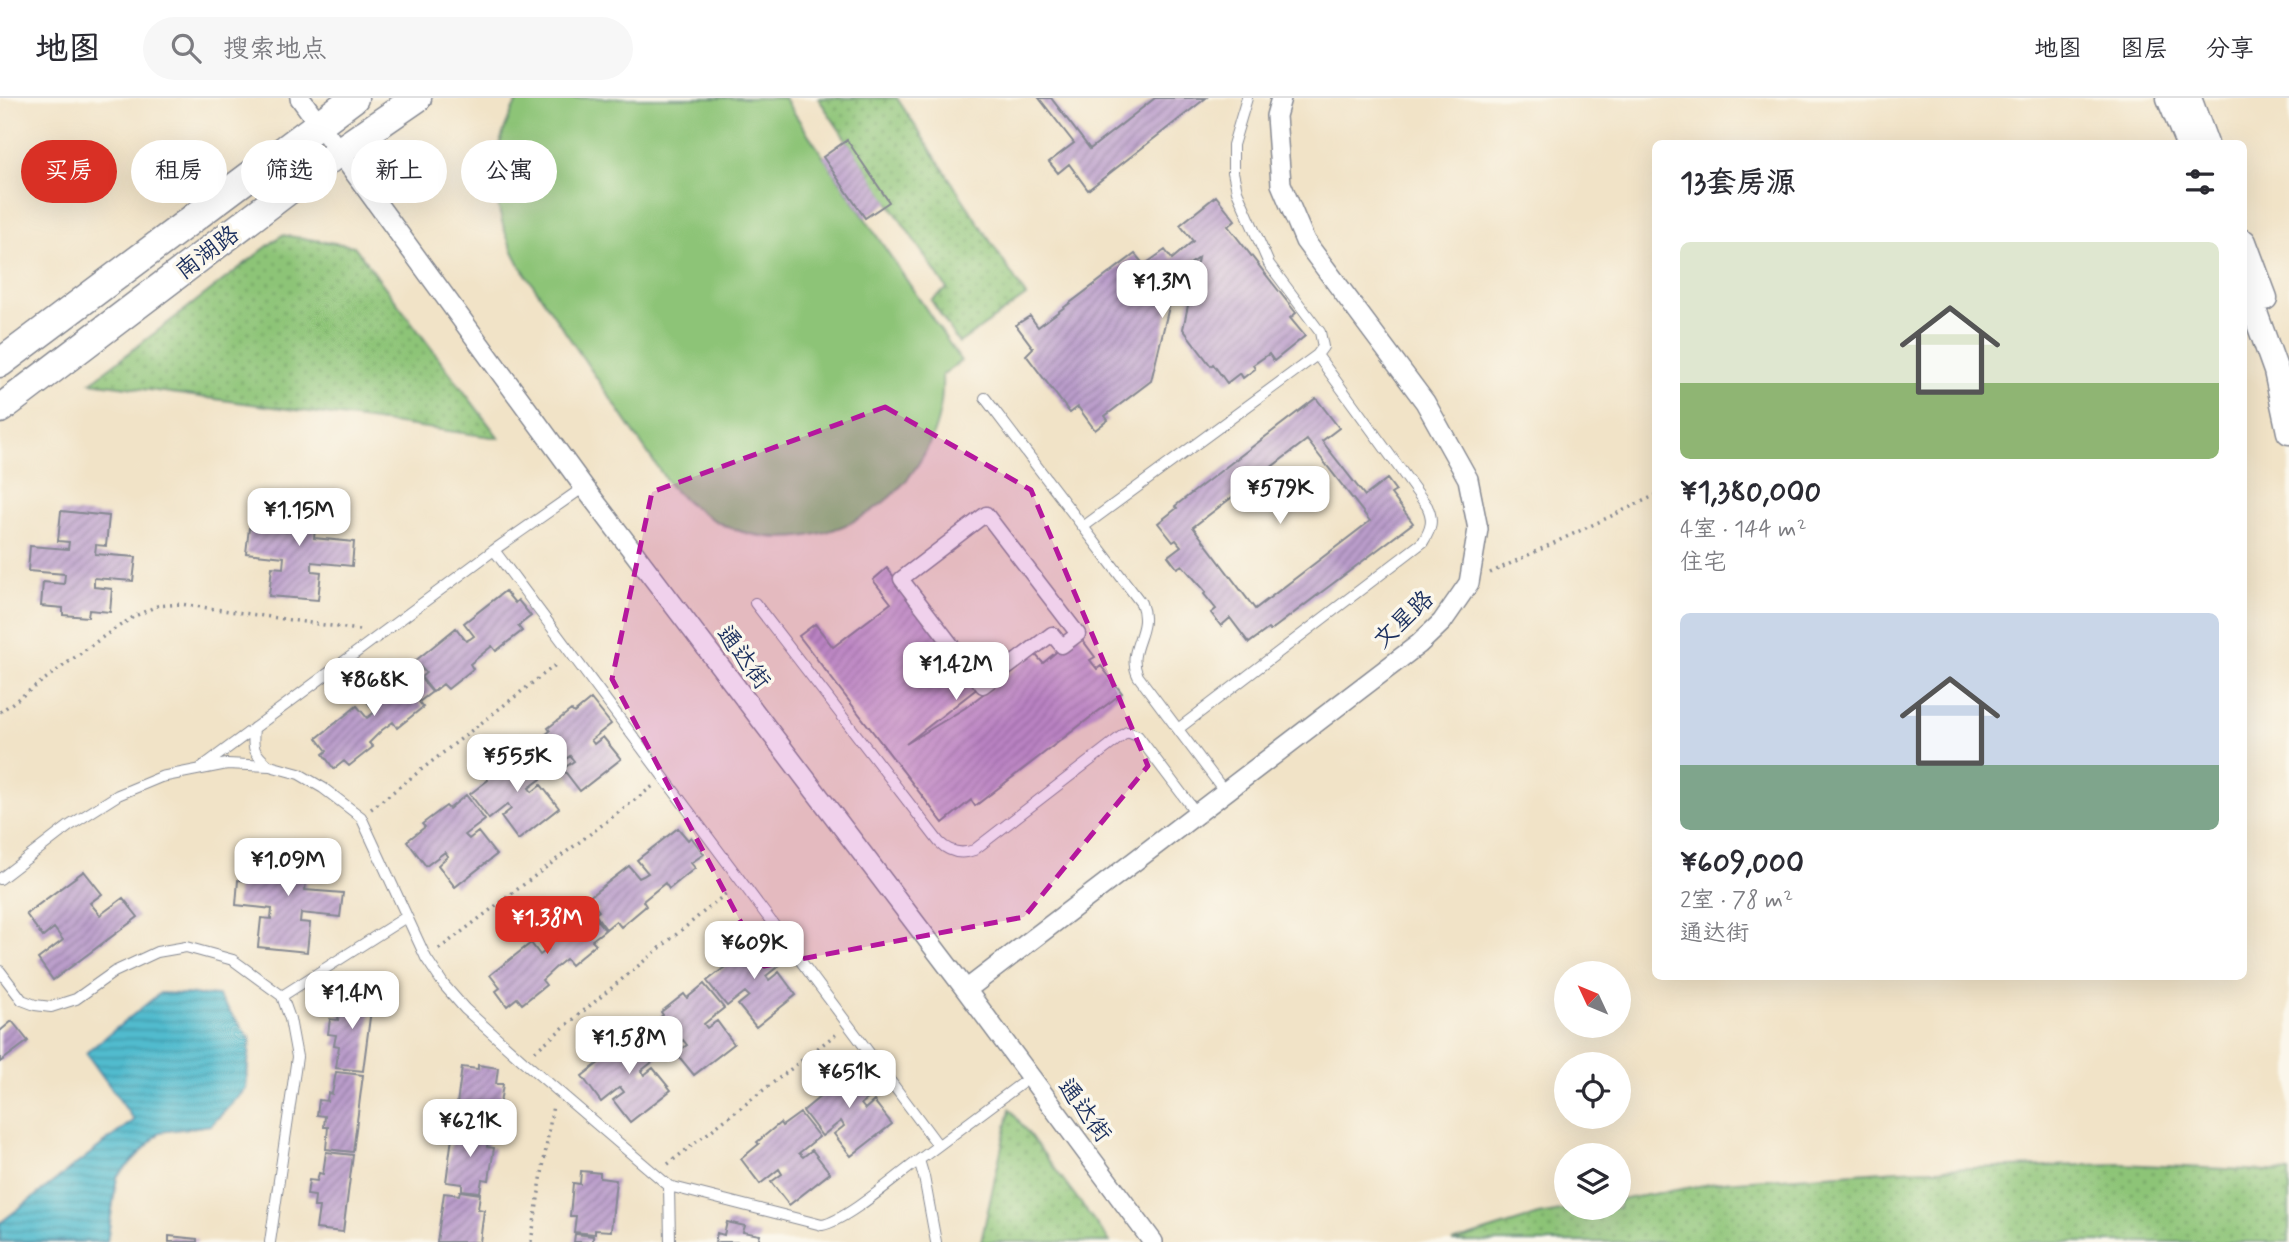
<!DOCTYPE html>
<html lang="zh">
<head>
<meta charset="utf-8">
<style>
  :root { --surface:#fff; --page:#f7f7f7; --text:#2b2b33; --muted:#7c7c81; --line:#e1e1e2; --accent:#d93025 }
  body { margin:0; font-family:Mynerve,"LXGW WenKai TC",sans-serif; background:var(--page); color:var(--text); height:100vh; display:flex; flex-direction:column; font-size:26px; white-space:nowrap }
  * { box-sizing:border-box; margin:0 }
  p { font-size:23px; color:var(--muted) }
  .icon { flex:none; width:38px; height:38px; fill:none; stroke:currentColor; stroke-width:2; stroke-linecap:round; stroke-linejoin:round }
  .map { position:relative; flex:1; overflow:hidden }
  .drawer { position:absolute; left:1652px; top:42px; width:595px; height:840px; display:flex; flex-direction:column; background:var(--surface); border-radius:10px; box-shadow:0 7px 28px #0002 }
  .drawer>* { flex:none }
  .hud { position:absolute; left:21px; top:42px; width:665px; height:63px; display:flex; gap:14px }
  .needle { width:46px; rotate:314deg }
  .buttons { position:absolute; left:1554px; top:863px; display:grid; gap:14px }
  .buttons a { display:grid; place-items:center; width:77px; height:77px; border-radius:50%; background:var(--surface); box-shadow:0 7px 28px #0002; font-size:35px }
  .price { position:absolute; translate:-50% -60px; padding:0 16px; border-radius:14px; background:#fff; color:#222; font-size:23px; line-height:46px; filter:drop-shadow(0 2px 4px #0008) }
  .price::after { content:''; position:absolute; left:50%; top:42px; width:21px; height:16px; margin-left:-10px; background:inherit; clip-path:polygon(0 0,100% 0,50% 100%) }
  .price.on { background:var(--accent); color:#fff }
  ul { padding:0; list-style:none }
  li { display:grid; align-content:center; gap:14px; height:371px; padding:0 28px }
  li span { display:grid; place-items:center; height:217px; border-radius:10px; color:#555 }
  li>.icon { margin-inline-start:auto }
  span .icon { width:126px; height:126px; fill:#fffc; stroke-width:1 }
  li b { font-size:30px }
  h2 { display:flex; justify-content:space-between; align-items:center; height:84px; padding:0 28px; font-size:30px }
  .chip { padding:0 24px; border-radius:32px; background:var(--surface); box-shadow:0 7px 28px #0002; font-size:24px; line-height:63px }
  .chip.on { background:var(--accent); color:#fff }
  header { display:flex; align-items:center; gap:42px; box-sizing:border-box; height:98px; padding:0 35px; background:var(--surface); border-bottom:2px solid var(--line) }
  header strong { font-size:33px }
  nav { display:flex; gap:38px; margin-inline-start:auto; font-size:24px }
  .search { width:490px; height:63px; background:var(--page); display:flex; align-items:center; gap:18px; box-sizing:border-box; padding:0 24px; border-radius:38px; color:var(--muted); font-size:26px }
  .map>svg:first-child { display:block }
  .grass { fill:url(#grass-dots); stroke:#547a6a; stroke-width:2 }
  .garden { fill:#8dc477; stroke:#547a6a; stroke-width:2 }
  .water { fill:url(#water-rules); stroke:#367596; stroke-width:2 }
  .building { fill:url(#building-hatch); fill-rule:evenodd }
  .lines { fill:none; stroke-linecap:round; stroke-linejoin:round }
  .service-casing { stroke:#868992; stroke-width:12 }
  .pedestrian-casing { stroke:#868992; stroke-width:17 }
  .minor-casing { stroke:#868992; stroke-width:22 }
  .tertiary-casing { stroke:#868992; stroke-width:27 }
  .secondary-casing { stroke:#868992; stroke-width:31 }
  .path { stroke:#868992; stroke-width:3.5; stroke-dasharray:2 5; stroke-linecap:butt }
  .service { stroke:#fff; stroke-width:10 }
  .pedestrian { stroke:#fff; stroke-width:14 }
  .minor { stroke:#fff; stroke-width:19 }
  .tertiary { stroke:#fff; stroke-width:24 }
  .secondary { stroke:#fff; stroke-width:28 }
  .marked { fill:#b5179e; fill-opacity:0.2; stroke:#b5179e; stroke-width:5; stroke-dasharray:14 9; stroke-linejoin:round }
  .labels { text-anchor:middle; stroke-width:7; stroke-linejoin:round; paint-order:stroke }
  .street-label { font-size:24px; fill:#1b2f5e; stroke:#fbf7ec }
</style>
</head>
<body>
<header>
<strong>地图</strong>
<div class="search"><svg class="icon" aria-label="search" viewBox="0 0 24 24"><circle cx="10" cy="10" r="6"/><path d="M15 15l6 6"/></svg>搜索地点</div>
<nav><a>地图</a><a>图层</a><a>分享</a></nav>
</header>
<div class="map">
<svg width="2289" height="1144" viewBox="0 0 2289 1144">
  <defs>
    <pattern id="grass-dots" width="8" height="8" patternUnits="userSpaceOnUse" patternTransform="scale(1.75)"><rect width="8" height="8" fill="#8dc477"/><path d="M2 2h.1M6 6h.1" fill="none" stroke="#72a065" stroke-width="1.8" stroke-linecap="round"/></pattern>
    <pattern id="water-rules" width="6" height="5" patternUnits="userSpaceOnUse" patternTransform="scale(1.75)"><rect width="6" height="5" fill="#51bbce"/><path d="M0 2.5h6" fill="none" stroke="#4298aa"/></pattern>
    <pattern id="building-hatch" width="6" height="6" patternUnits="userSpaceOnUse" patternTransform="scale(1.75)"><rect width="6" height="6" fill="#ba9cca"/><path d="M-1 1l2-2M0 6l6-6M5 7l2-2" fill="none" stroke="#9680a7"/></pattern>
  </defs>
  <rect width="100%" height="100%" fill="#fbf7ec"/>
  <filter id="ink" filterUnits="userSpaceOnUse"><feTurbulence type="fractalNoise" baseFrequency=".0143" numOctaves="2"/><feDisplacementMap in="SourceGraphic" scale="14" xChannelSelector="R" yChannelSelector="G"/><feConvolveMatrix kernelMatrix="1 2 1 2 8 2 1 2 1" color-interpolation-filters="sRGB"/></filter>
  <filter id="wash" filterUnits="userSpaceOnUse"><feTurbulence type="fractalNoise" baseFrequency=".00686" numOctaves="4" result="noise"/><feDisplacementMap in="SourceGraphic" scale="28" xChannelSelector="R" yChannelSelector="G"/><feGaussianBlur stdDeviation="1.57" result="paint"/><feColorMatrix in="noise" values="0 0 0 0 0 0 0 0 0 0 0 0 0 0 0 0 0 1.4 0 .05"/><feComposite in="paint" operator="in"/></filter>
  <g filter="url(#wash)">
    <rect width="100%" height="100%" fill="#f1e3c7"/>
    <path class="grass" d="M 818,0 L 897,0 L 1026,198 L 959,245 L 931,202 L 947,191 Z
      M 282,137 L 354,148 L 499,340 L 91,284 Z
      M 1010,1011 L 1110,1144 L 981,1144 Z
      M 2121,1066 L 2289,1074 L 2289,1144 L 1452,1144 L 1538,1117 L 1578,1110 L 1619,1110 L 1619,1102 L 1721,1084 L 1899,1072 Z"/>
    <path class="garden" d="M 519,0 L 784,0 L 961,263 L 942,277 C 948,388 831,470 728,429 C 706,420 688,406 671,389 L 521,169 C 490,113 486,56 519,0 Z"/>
    <path class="water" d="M 160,895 L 218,898 L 250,941 L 246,991 L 211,1027 L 160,1034 L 117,1079 L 107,1144 L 0,1144 L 0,1125 L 134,1022 L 86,955 Z"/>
    <g id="blocks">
      <path class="building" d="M 1039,0 L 1051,0 L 1090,51 L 1155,0 L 1206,0 L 1088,92 L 1069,66 L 1058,75 L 1049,64 L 1074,45 Z
        M 847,42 L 889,104 L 865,120 L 823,59 Z
        M 1216,98 L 1235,122 L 1228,128 L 1296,215 L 1290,220 L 1305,238 L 1274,263 L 1269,256 L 1253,267 L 1255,271 L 1243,280 L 1240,275 L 1227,285 L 1213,266 L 1211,268 L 1183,231 L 1198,160 L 1172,180 L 1175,184 L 1151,283 L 1105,318 L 1108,322 L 1095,332 L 1078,309 L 1070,315 L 1026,257 L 1033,250 L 1016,227 L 1030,218 L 1038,229 L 1135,156 L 1144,167 L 1165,152 L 1172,161 L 1193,143 L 1180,127 Z
        M 1316,300 L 1339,330 L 1322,343 L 1365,398 L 1387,381 L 1396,393 L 1391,396 L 1413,425 L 1270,533 L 1268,531 L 1249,545 L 1230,520 L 1221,528 L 1211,515 L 1216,511 L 1204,496 L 1206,494 L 1182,467 L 1177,470 L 1168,458 L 1181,448 L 1176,442 L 1173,444 L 1158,425 L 1177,410 L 1175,408 ZM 1307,342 L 1370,423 L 1255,511 L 1193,429 Z
        M 280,397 L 328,401 L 325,432 L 315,431 L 314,440 L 354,444 L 352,468 L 312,464 L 312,473 L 321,474 L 318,502 L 269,498 L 272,469 L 283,470 L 284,459 L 246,455 L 249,430 L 286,434 L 287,427 L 277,426 Z
        M 61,413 L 109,418 L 106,448 L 96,447 L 95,456 L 136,459 L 133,483 L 94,480 L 94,489 L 112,491 L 110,514 L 89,512 L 88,519 L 63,517 L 63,510 L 41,508 L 43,484 L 64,486 L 65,476 L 28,473 L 30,448 L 68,451 L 69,444 L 58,443 Z
        M 887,470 L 979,589 L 906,646 L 965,610 L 1035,556 L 1043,565 L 1078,536 L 1095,559 L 1090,562 L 1097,571 L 1101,568 L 1122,595 L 975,708 L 971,702 L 943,725 L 799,538 L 815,526 L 833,549 L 891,505 L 873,482 Z
        M 505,493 L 515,505 L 518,502 L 531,518 L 518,528 L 522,533 L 496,553 L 492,548 L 470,566 L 473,571 L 448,591 L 443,586 L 433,594 L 421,579 L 426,575 L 415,563 L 456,530 L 466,543 L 470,541 L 474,538 L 464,525 Z
        M 406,569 L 416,581 L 419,578 L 432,594 L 419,604 L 423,609 L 397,630 L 393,624 L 382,632 L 369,645 L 373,649 L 349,668 L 344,663 L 334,671 L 323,656 L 327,653 L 317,640 L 357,608 L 367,620 L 375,614 L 365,601 Z
        M 591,601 L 611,626 L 591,642 L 594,646 L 603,639 L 621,661 L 580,693 L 563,671 L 574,663 L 570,658 L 551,673 L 532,647 L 550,633 L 548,630 L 571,612 L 574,615 Z
        M 529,650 L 549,675 L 529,690 L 532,694 L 541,687 L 559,710 L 518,742 L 501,719 L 511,711 L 508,706 L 489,721 L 470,696 L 488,682 L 486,679 L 509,660 L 512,664 Z
        M 466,697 L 485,722 L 465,737 L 469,741 L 478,734 L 496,757 L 455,789 L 438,767 L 448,758 L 445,754 L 426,768 L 407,743 L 425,729 L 422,726 L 446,708 L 449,711 Z
        M 678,730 L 688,742 L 691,739 L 704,756 L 691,765 L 695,770 L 669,791 L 665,785 L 643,803 L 646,808 L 621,829 L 616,823 L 606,831 L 595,816 L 599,813 L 588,800 L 629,768 L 639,780 L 643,778 L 648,775 L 637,762 Z
        M 260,751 L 325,758 L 322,784 L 306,783 L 305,792 L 343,795 L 340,819 L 301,815 L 300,824 L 310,825 L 307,854 L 258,849 L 261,820 L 271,821 L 272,811 L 236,807 L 238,782 L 273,785 L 274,778 L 257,777 Z
        M 84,773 L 102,796 L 90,805 L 100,817 L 123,800 L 138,819 L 53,882 L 38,861 L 63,842 L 54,830 L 43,839 L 26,816 Z
        M 579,806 L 589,818 L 592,816 L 605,832 L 592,842 L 596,846 L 571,867 L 566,861 L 555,870 L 542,882 L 546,887 L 522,906 L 517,900 L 507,908 L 496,893 L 500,890 L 490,877 L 531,845 L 540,857 L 548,851 L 538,838 Z
        M 767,837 L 786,862 L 766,878 L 769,882 L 779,874 L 796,897 L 756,929 L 738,907 L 749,898 L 745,894 L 727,908 L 707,883 L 725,869 L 723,866 L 746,848 L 749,851 Z
        M 704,886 L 724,910 L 704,926 L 707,930 L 717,923 L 734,946 L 694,977 L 676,955 L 687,947 L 683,942 L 665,957 L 645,932 L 663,917 L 661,914 L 684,896 L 687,900 Z
        M 346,893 L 373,896 L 363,973 L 336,970 L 339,948 L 334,947 L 336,937 L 328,936 L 330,921 L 338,922 L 339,914 L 343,914 Z
        M 12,923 L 28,943 L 0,964 L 0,933 Z
        M 641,933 L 661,957 L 641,973 L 644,977 L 653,970 L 671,992 L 630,1024 L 613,1002 L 624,994 L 620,989 L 601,1004 L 582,978 L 600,964 L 598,961 L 621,943 L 624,946 Z
        M 862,966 L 881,991 L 861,1006 L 865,1011 L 874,1003 L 892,1026 L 851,1058 L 834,1036 L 844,1028 L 841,1023 L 822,1038 L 803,1013 L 821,998 L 818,995 L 842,977 L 844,980 Z
        M 478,967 L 498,970 L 496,986 L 503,986 L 498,1019 L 491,1018 L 489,1031 L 471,1029 L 471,1023 L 455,1021 L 462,969 L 478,971 Z
        M 336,974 L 363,977 L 353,1054 L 326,1051 L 328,1029 L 324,1029 L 325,1018 L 317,1017 L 319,1002 L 327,1003 L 328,995 L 332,996 Z
        M 800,1015 L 819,1039 L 799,1055 L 803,1059 L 812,1052 L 830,1075 L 789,1107 L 771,1084 L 782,1076 L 779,1071 L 760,1086 L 741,1061 L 759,1046 L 757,1044 L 780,1025 L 782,1028 Z
        M 469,1031 L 490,1033 L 487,1049 L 494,1050 L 489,1082 L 482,1081 L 480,1094 L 462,1092 L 462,1086 L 446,1084 L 453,1032 L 469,1035 Z
        M 326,1054 L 353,1057 L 343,1134 L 316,1131 L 319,1109 L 314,1109 L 315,1098 L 307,1097 L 309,1082 L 317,1083 L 319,1075 L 323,1076 Z
        M 581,1073 L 600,1075 L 600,1080 L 616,1082 L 611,1133 L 595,1132 L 595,1136 L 574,1134 L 576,1118 L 570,1118 L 573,1085 L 580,1086 Z
        M 460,1093 L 480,1096 L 478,1111 L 484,1112 L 480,1144 L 437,1144 L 444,1095 L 459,1097 Z
        M 727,1124 L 745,1128 L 743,1134 L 760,1137 L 758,1144 L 715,1144 L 717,1135 L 724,1137 Z
        M 575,1136 L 593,1138 L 593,1144 L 574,1144 Z
        M 169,1138 L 197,1141 L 197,1144 L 169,1144 Z"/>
    </g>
  </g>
  <g filter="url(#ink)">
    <use href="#blocks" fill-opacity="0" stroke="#868992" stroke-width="2"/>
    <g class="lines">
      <g class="service-casing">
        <path id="service" d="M 985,300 L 1141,505 C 1153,535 1125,550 1138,578 L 1225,694
          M 1083,429 L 1317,257 L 1323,249 L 1320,234 L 1269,166 L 1237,93 L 1233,74 L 1233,47 L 1247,0
          M 494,452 L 938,1047
          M 755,505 L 939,744 C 949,754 961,757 974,752 L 1127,634 L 1138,638 L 1197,716
          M 254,630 C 252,651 253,654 269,668
          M 1178,631 L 1423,444 C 1431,431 1434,422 1427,408 L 1317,257
          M 202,669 L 494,452 L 584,389
          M 0,781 L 69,728 L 118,697 L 161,679 L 227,666 L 270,668 L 299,676 L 323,690 L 361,719 L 426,860 L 444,887 L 465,911 L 523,963 L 669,1088 L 822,1127 C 846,1123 897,1078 919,1062
          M 0,873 L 22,902 L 35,907 L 51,909 L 76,901 L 114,874 L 157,854 L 186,849 L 233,862 L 282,898 L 290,921 L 297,959 L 270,1144
          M 282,898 L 406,819
          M 669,1088 L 670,1144
          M 936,1144 L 924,1079 L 919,1062 L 1030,979"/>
      </g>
      <g class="pedestrian-casing">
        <path id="pedestrian" d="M 986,416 L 1078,536 L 1062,548 L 1052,536 L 983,588 L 901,481 Z"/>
      </g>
      <g class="minor-casing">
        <path id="minor" d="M 300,0 L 584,389 L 966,892 L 1153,1144
          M 966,892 L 1419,546 L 1442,524 L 1469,485 L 1478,431 L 1468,381 L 1425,304 L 1305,143 L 1281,86 L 1276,18 L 1281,0"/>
      </g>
      <g class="tertiary-casing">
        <path id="tertiary" d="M 2169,0 L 2188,46
          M 2189,0 L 2206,46
          M 2244,144 L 2265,200
          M 2244,184 L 2276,273 L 2289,334"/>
      </g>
      <g class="secondary-casing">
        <path id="secondary" d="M 0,265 L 354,0
          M 0,311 L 340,53 L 417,0"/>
      </g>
      <path class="path" d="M 1490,475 L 1656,397
        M 0,614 L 107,536 L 135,518 L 157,508 L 181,506 L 359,532
        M 371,711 L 558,565
        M 439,851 L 653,688
        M 535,953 L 729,793
        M 668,1066 L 836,936
        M 531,1144 L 553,1007"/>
      <use href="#service" class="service"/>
      <use href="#pedestrian" class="pedestrian"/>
      <use href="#minor" class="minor"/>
      <use href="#tertiary" class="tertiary"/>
      <use href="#secondary" class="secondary"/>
    </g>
  </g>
  <path class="marked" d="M 885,309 L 1031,392 L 1148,668 L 1024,819 L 764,868 L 612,581 L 652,394 Z"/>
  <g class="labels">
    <g class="street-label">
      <text transform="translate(207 154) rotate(-37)" y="8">南湖路</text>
      <text transform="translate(1403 521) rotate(-43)" y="8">文星路</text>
      <text transform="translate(744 559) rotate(53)" y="8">通达街</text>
      <text transform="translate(1085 1012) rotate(53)" y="8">通达街</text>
    </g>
  </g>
</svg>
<div class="buttons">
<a><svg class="needle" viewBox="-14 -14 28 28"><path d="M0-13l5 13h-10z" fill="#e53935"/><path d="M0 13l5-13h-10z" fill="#7c7c81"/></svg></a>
<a><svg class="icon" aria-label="locate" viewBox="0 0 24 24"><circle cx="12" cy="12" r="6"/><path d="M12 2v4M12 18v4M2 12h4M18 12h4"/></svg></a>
<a><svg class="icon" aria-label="layers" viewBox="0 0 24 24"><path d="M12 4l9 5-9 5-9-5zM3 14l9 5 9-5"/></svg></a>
</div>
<b class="price" style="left:1162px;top:222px">¥1.3M</b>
<b class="price" style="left:1280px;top:428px">¥579K</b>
<b class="price" style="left:299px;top:450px">¥1.15M</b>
<b class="price" style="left:956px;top:604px">¥1.42M</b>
<b class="price" style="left:374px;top:620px">¥868K</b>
<b class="price" style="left:517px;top:696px">¥555K</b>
<b class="price" style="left:288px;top:800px">¥1.09M</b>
<b class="price on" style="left:547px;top:858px">¥1.38M</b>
<b class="price" style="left:754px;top:883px">¥609K</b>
<b class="price" style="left:352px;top:933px">¥1.4M</b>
<b class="price" style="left:629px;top:978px">¥1.58M</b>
<b class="price" style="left:849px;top:1012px">¥651K</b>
<b class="price" style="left:470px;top:1061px">¥621K</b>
<div class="hud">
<a class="chip on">买房</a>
<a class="chip">租房</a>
<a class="chip">筛选</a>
<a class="chip">新上</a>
<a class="chip">公寓</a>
</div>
<section class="drawer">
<h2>13套房源<svg class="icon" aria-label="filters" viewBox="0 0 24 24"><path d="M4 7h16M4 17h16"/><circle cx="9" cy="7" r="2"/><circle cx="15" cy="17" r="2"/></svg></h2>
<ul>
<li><span style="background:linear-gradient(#dfe7d0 65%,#8fb573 0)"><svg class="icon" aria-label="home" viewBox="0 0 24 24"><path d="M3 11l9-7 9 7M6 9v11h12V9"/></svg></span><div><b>¥1,380,000</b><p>4室 · 144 m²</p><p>住宅</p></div></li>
<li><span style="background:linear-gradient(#c9d6e8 70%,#7fa58c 0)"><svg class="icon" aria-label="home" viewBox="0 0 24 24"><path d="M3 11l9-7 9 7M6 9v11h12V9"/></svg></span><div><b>¥609,000</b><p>2室 · 78 m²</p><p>通达街</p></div></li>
</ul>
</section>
</div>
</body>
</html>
